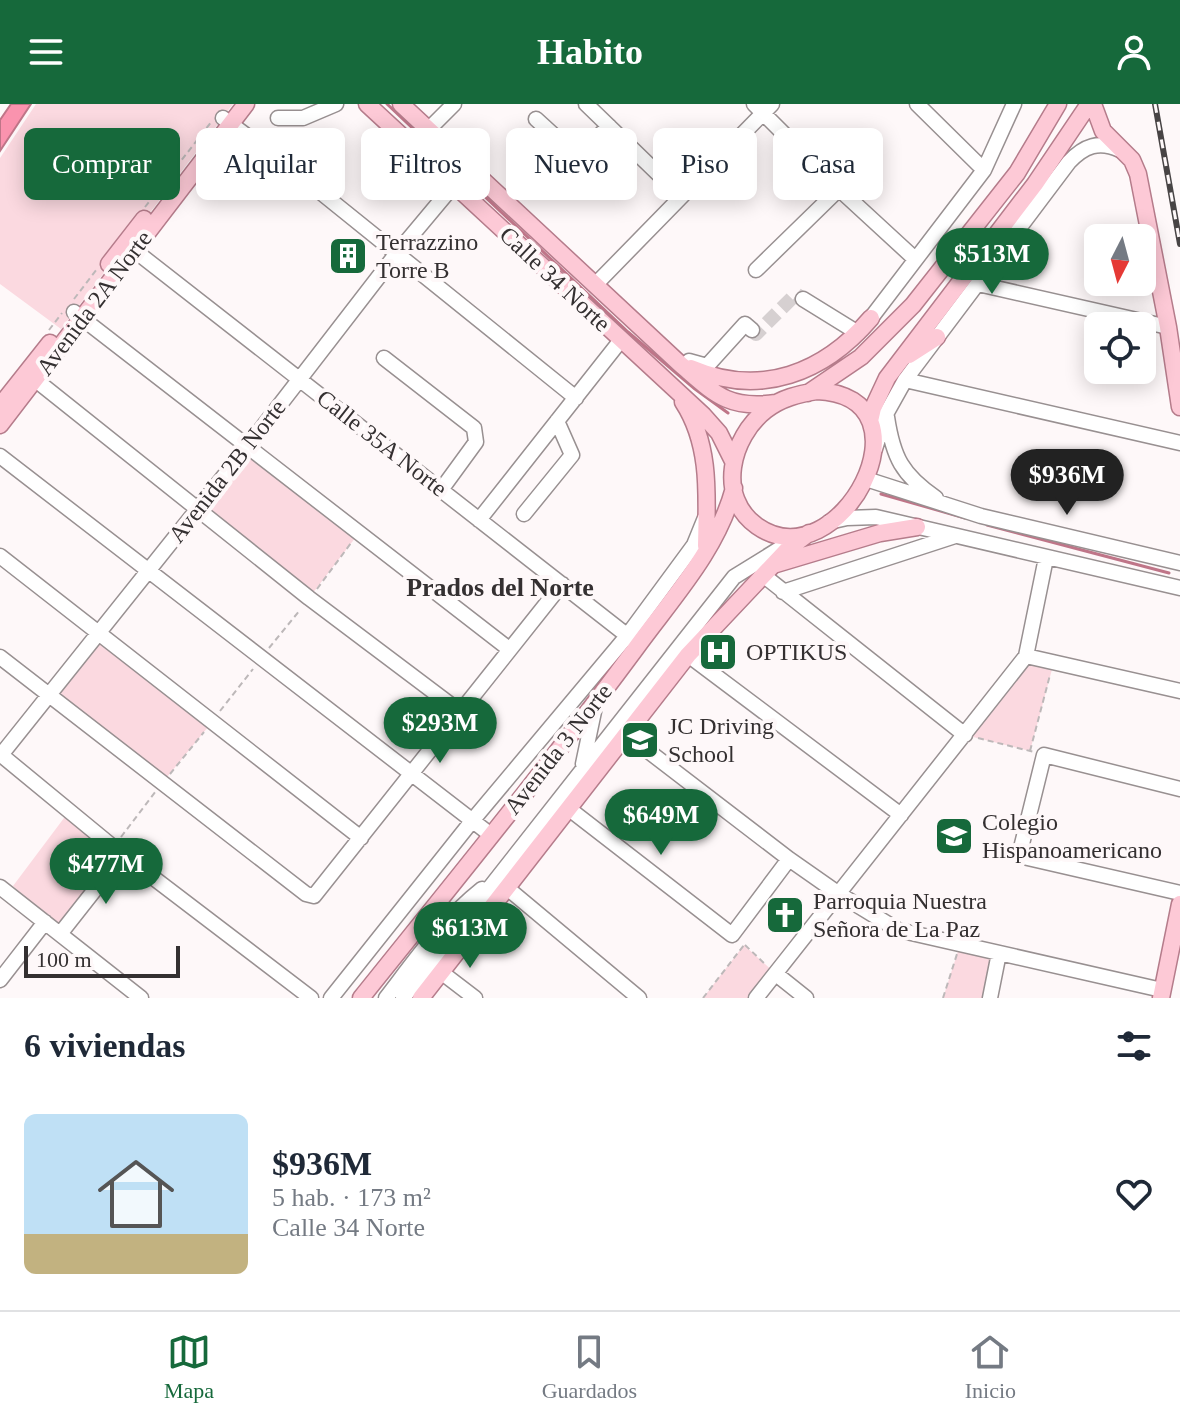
<!DOCTYPE html>
<html lang="es">
<head>
<meta charset="utf-8">
<style>
  :root { --surface:#fff; --page:#f2f2f3; --text:#1f2937; --muted:#747a83; --line:#e0e1e3; --accent:#16693b }
  body { margin:0; font-family:Georgia,serif; background:var(--page); color:var(--text); height:100vh; display:flex; flex-direction:column; font-size:30px; white-space:nowrap }
  * { box-sizing:border-box; margin:0 }
  p { font-size:26px; color:var(--muted) }
  .icon { flex:none; width:44px; height:44px; fill:none; stroke:currentColor; stroke-width:2; stroke-linecap:round; stroke-linejoin:round }
  .map { position:relative; height:894px; overflow:hidden }
  .panel { display:flex; flex-direction:column; background:var(--surface); flex:1 }
  .panel>* { flex:none }
  .banner { position:absolute; left:24px; top:24px; width:1132px; height:72px; display:flex; gap:16px }
  .needle { width:52px; rotate:186deg }
  .tools { position:absolute; left:1084px; top:120px; display:grid; gap:16px }
  .tools a { display:grid; place-items:center; width:72px; height:72px; border-radius:12px; background:var(--surface); box-shadow:0 4px 20px #0003; font-size:40px }
  .scale { position:absolute; left:24px; bottom:20px; width:156px; box-sizing:border-box; padding-left:8px; border:4px solid #343031; border-top:0; font-size:22px; line-height:28px; white-space:nowrap; color:#343031; -webkit-text-stroke:6px #fef8f9; paint-order:stroke }
  .price { position:absolute; translate:-50% -68px; padding:0 18px; border-radius:28px; background:var(--accent); color:#fff; font-size:26px; line-height:52px; filter:drop-shadow(0 2px 4px #0008) }
  .price::after { content:''; position:absolute; left:50%; top:48px; width:24px; height:18px; margin-left:-12px; background:inherit; clip-path:polygon(0 0,100% 0,50% 100%) }
  .price.selected { background:#222; color:#fff }
  ul { padding:0; list-style:none }
  li { display:flex; align-items:center; gap:24px; height:200px; padding:0 24px }
  li+li { border-top:2px solid var(--line) }
  li span { display:grid; place-items:center; flex:none; width:224px; height:160px; border-radius:12px; color:#555 }
  li>.icon { margin-inline-start:auto }
  span .icon { width:96px; height:96px; fill:#fffc; stroke-width:1 }
  li b { font-size:34px }
  h2 { display:flex; justify-content:space-between; align-items:center; height:96px; padding:0 24px; font-size:34px }
  .tag { padding:0 28px; border-radius:12px; background:var(--surface); box-shadow:0 4px 20px #0003; font-size:28px; line-height:72px }
  .tag.selected { background:var(--accent); color:#fff }
  header { display:flex; justify-content:space-between; align-items:center; height:104px; padding:0 24px; background:var(--accent); color:#fff; font-size:36px; font-weight:800 }
  .tabs { display:flex; justify-content:space-around; align-items:center; height:112px; border-top:2px solid var(--line); background:var(--surface); font-size:22px; color:var(--muted) }
  .tabs a { display:grid; justify-items:center; gap:4px }
  .tabs .selected { color:var(--accent) }
  .map>svg:first-child { display:block }
  .green { fill:#fbd9e0 }
  .water { fill:#fa93ae; stroke:#bf7588; stroke-width:2 }
  .lines { fill:none; stroke-linecap:round; stroke-linejoin:round }
  .stream { stroke:#bf7588; stroke-width:3 }
  .minor-tunnel { stroke:#d6d0d1; stroke-width:14; stroke-dasharray:14 7; stroke-linecap:butt }
  .minor-casing { stroke:#989091; stroke-width:17 }
  .major-casing { stroke:#b57c8b; stroke-width:19 }
  .path { stroke:#bdb8b9; stroke-width:2; stroke-dasharray:6 4; stroke-linecap:butt }
  .minor { stroke:#fff; stroke-width:14 }
  .major { stroke:#fdc9d6; stroke-width:16 }
  .rail-casing { stroke:#484445; stroke-width:6 }
  .rail { stroke:#fef8f9; stroke-width:3; stroke-dasharray:9; stroke-linecap:butt }
  .labels { text-anchor:middle; stroke-width:8; stroke-linejoin:round; paint-order:stroke }
  .poi-label { font-size:24px; fill:#343031; stroke:#fef8f9; text-anchor:start }
  .street-label { font-size:24px; fill:#343031; stroke:#fef8f9 }
  .neighbourhood-label { font-size:26px; font-weight:bold; fill:#343031; stroke:#fef8f9 }
</style>
</head>
<body>
<header><svg class="icon" aria-label="menu" viewBox="0 0 24 24"><path d="M4 6h16M4 12h16M4 18h16"/></svg>Habito<svg class="icon" aria-label="person" viewBox="0 0 24 24"><circle cx="12" cy="8" r="4"/><path d="M4 21q1-7 8-7t8 7"/></svg></header>
<div class="map">
<svg width="1180" height="894" viewBox="0 0 1180 894">
  <rect width="100%" height="100%" fill="#fef8f9"/>
  <path class="green" d="M 36,0 L 233,0 L 61,225 L 0,180 L 0,54 Z
    M 248,342 L 359,429 L 309,494 L 198,403 Z
    M 97,529 L 213,617 L 163,678 L 49,591 Z
    M 1026,552 L 1054,558 L 1030,647 L 965,631 Z
    M 67,710 L 117,749 L 57,821 L 13,782 Z
    M 744,841 L 776,870 L 756,894 L 703,894 Z
    M 960,841 L 999,849 L 990,894 L 943,894 Z"/>
  <path class="water" d="M 11,0 L 31,0 L 0,47 L 0,16 Z"/>
  <g class="lines">
    <path class="stream" d="M 387,0 L 628,228 L 695,285 L 728,309
      M 881,390 L 965,414
      M 987,421 L 1169,469"/>
    <path class="minor-tunnel" d="M 752,226 L 756,230 L 796,190 L 803,195"/>
    <g class="minor-casing">
      <path id="minor" d="M 586,0 L 681,92
        M 754,0 L 839,85 L 915,155
        M 917,0 L 984,66
        M 223,14 L 298,70 L 576,294
        M 278,14 L 303,14 L 336,0
        M 536,15 L 571,47 L 584,47 L 609,22
        M 428,26 L 454,0
        M 125,139 L 638,540
        M 756,166 L 839,85
        M 978,180 L 1168,223
        M 595,181 L 772,0
        M 803,195 L 858,229
        M 74,208 L 509,545
        M 871,214 L 984,66 L 1014,0
        M 384,254 L 474,324 L 476,338 L 441,386
        M 689,257 L 707,262 L 745,220 L 752,226
        M 27,269 L 309,494 L 459,607
        M 905,276 L 1180,339
        M 887,313 C 893,353 902,371 936,394
        M 875,345 L 886,310 L 905,276 L 1069,58 C 1084,42 1099,36 1120,46
        M 0,352 L 491,731
        M 866,375 L 981,412 L 1180,459
        M 524,410 L 572,351 L 557,317
        M 479,416 L 621,236
        M 829,418 L 847,414 L 876,413 L 1180,484
        M 0,452 L 361,734
        M 763,471 L 965,631
        M 783,488 L 955,432
        M 688,551 L 901,711
        M 1026,552 L 1180,587
        M 0,553 L 306,790 L 314,792 L 562,480
        M 626,630 L 789,755 L 839,790 L 898,826 L 1162,886
        M 0,650 L 113,743 L 311,894
        M 1,651 L 248,342 L 397,149 L 453,82
        M 583,660 L 596,598
        M 1180,685 L 1044,651 L 1019,752 L 1180,789
        M 568,704 L 732,831 L 789,755
        M 0,783 L 141,894
        M 506,783 L 639,894
        M 60,830 L 123,750
        M 441,868 L 475,894
        M 776,870 L 806,894
        M 0,876 L 45,818
        M 331,894 L 472,717 L 627,532 L 694,441 L 705,414
        M 386,894 C 416,855 443,816 482,785
        M 403,894 L 734,473 L 792,437
        M 756,894 L 1026,552 L 1046,454
        M 990,894 L 999,849"/>
    </g>
    <g class="major-casing">
      <path id="major" d="M 367,0 L 703,311 L 719,329 L 733,357
        M 401,0 L 679,259 C 714,289 727,306 776,299
        M 1093,0 L 1103,27 L 1132,56 L 1138,70 L 1168,223 L 1180,303
        M 109,160 L 144,115
        M 909,251 L 937,233
        M 691,264 C 761,294 824,269 871,214
        M 817,287 C 939,292 839,480 757,422 C 716,393 731,333 766,306 C 781,294 799,290 817,287 Z
        M 808,289 L 861,253 L 913,201 L 1017,69 L 1058,0
        M 683,298 C 711,341 707,392 706,442
        M 0,302 L 50,239
        M 870,317 L 873,304 L 887,274 L 1035,80 L 1089,0
        M 0,321 L 246,0
        M 773,461 L 880,429 L 917,423
        M 361,894 C 454,778 548,663 636,544 C 673,493 717,447 734,384
        M 421,894 L 688,551 L 789,444 L 809,429
        M 1161,894 L 1180,800"/>
    </g>
    <path class="path" d="M 145,103 L 212,17
      M 74,195 L 97,165
      M 49,226 L 62,209
      M 317,485 L 351,439
      M 269,544 L 300,506
      M 220,607 L 253,565
      M 978,634 L 1034,648
      M 1030,647 L 1050,571
      M 170,670 L 204,628
      M 121,733 L 156,687
      M 745,841 L 766,861
      M 703,894 L 744,841
      M 943,894 L 957,850"/>
    <use href="#minor" class="minor"/>
    <use href="#major" class="major"/>
    <g class="rail-casing">
      <path id="rail" d="M 1155,0 L 1180,140"/>
    </g>
    <use href="#rail" class="rail"/>
  </g>
  <defs>
    <g id="building-square" transform="scale(2)"><rect x="-9" y="-9" width="18" height="18" rx="4" fill="#16693b" stroke="#fef8f9"/><path d="M-4-6H4V6H1V3H-1V6H-4ZM-2.5-4.3h1.7v1.8h-1.7ZM.8-4.3h1.7v1.8H.8ZM-2.5-1h1.7V.8h-1.7ZM.8-1h1.7V.8H.8Z" fill="#fff"/></g>
    <g id="hospital-square" transform="scale(2)"><rect x="-9" y="-9" width="18" height="18" rx="4" fill="#16693b" stroke="#fef8f9"/><path d="M-5-5h3v3.5h4V-5h3V5h-3V1.5h-4V5h-3Z" fill="#fff"/></g>
    <g id="school-square" transform="scale(2)"><rect x="-9" y="-9" width="18" height="18" rx="4" fill="#16693b" stroke="#fef8f9"/><path d="M0-5L7-2L0 1L-7-2ZM-4 1L0 2.5L4 1V4Q0 6-4 4Z" fill="#fff"/></g>
    <g id="university-square" transform="scale(2)"><rect x="-9" y="-9" width="18" height="18" rx="4" fill="#16693b" stroke="#fef8f9"/><path d="M0-5L7-2L0 1L-7-2ZM-4 1L0 2.5L4 1V4Q0 6-4 4Z" fill="#fff"/></g>
    <g id="church-square" transform="scale(2)"><rect x="-9" y="-9" width="18" height="18" rx="4" fill="#16693b" stroke="#fef8f9"/><path d="M-1.2-6h2.4v3.5h3.3v2.4h-3.3V6h-2.4V-.1h-3.3v-2.4h3.3Z" fill="#fff"/></g>
  </defs>
  <g fill-rule="evenodd">
    <use href="#building-square" x="348" y="152"/>
    <use href="#hospital-square" x="718" y="548"/>
    <use href="#school-square" x="640" y="636"/>
    <use href="#university-square" x="954" y="732"/>
    <use href="#church-square" x="785" y="811"/>
  </g>
  <g class="labels">
    <g class="poi-label">
      <text x="376" y="146">Terrazzino<tspan x="376" dy="28">Torre B</tspan></text>
      <text x="746" y="556">OPTIKUS</text>
      <text x="668" y="630">JC Driving<tspan x="668" dy="28">School</tspan></text>
      <text x="982" y="726">Colegio<tspan x="982" dy="28">Hispanoamericano</tspan></text>
      <text x="813" y="805">Parroquia Nuestra<tspan x="813" dy="28">Señora de La Paz</tspan></text>
    </g>
    <g class="street-label">
      <text transform="translate(555 175) rotate(43)" y="8">Calle 34 Norte</text>
      <text transform="translate(94 199) rotate(-53)" y="8">Avenida 2A Norte</text>
      <text transform="translate(382 339) rotate(38)" y="8">Calle 35A Norte</text>
      <text transform="translate(227 367) rotate(-52)" y="8">Avenida 2B Norte</text>
      <text transform="translate(558 645) rotate(-52)" y="8">Avenida 3 Norte</text>
    </g>
    <g class="neighbourhood-label">
      <text x="500" y="492">Prados del Norte</text>
    </g>
  </g>
</svg>
<div class="tools">
<a><svg class="needle" viewBox="-14 -14 28 28"><path d="M0-13l5 13h-10z" fill="#e53935"/><path d="M0 13l5-13h-10z" fill="#747a83"/></svg></a>
<a><svg class="icon" aria-label="locate" viewBox="0 0 24 24"><circle cx="12" cy="12" r="6"/><path d="M12 2v4M12 18v4M2 12h4M18 12h4"/></svg></a>
</div>
<div class="scale">100 m</div>
<b class="price" style="left:992px;top:192px">$513M</b>
<b class="price selected" style="left:1067px;top:413px">$936M</b>
<b class="price" style="left:440px;top:661px">$293M</b>
<b class="price" style="left:661px;top:753px">$649M</b>
<b class="price" style="left:106px;top:802px">$477M</b>
<b class="price" style="left:470px;top:866px">$613M</b>
<div class="banner">
<a class="tag selected">Comprar</a>
<a class="tag">Alquilar</a>
<a class="tag">Filtros</a>
<a class="tag">Nuevo</a>
<a class="tag">Piso</a>
<a class="tag">Casa</a>
</div>
</div>
<section class="panel">
<h2>6 viviendas<svg class="icon" aria-label="filters" viewBox="0 0 24 24"><path d="M4 7h16M4 17h16"/><circle cx="9" cy="7" r="2"/><circle cx="15" cy="17" r="2"/></svg></h2>
<ul>
<li><span style="background:linear-gradient(#bfe0f5 75%,#c2b280 0)"><svg class="icon" aria-label="home" viewBox="0 0 24 24"><path d="M3 11l9-7 9 7M6 9v11h12V9"/></svg></span><div><b>$936M</b><p>5 hab. · 173 m²</p><p>Calle 34 Norte</p></div><svg class="icon" aria-label="heart" viewBox="0 0 24 24"><path d="M12 20l-8-8c-3-5 5-10 8-4 3-6 11-1 8 4z"/></svg></li>
</ul>
</section>
<nav class="tabs">
<a class="selected"><svg class="icon" aria-label="map" viewBox="0 0 24 24"><path d="M3 6l6-2 6 2 6-2v14l-6 2-6-2-6 2zM9 4v14M15 6v14"/></svg>Mapa</a>
<a><svg class="icon" aria-label="saved" viewBox="0 0 24 24"><path d="M7 4h10v16l-5-4-5 4z"/></svg>Guardados</a>
<a><svg class="icon" aria-label="home" viewBox="0 0 24 24"><path d="M3 11l9-7 9 7M6 9v11h12V9"/></svg>Inicio</a>
</nav>
</body>
</html>
